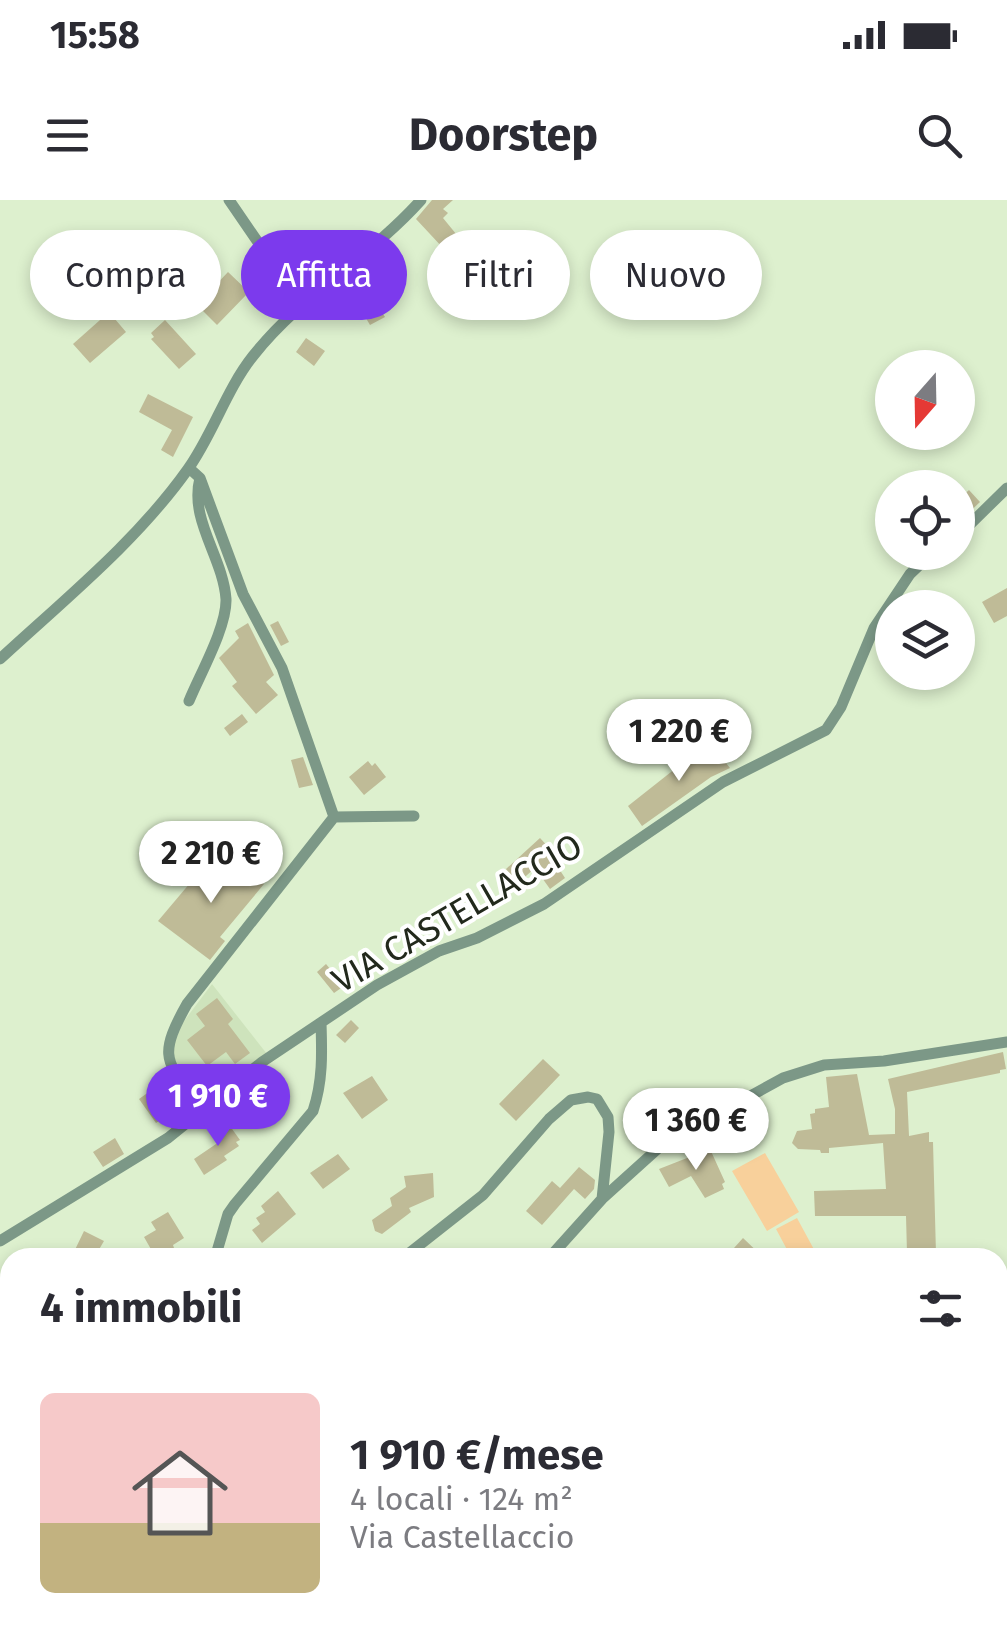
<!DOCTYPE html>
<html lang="it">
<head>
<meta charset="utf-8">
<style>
  :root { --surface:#fff; --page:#f2f2f3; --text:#2b2b33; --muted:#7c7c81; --accent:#7c3aed }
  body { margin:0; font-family:"Fira Sans",sans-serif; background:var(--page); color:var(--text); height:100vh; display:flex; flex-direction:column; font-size:38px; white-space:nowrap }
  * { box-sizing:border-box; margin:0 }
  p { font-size:32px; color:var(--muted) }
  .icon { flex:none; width:55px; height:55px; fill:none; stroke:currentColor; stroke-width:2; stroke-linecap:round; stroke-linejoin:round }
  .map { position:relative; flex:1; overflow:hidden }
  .side { position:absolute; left:0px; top:1048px; width:1008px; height:392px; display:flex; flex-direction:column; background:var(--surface); border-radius:30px 30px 0 0; box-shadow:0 5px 15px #0003 }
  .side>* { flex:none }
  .guide { position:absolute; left:30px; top:30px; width:948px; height:90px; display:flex; gap:20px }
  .needle { width:65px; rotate:200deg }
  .buttons { position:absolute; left:875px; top:150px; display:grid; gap:20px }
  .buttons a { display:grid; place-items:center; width:100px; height:100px; border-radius:50%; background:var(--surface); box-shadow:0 5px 15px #0003; font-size:50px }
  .price { position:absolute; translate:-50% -85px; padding:0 22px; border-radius:35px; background:#fff; color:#222; font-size:32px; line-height:65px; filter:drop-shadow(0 2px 5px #0008) }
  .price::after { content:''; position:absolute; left:50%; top:60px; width:30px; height:22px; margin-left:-15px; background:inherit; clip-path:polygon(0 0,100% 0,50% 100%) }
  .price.current { background:var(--accent); color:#fff }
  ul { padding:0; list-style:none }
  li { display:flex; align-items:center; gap:30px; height:250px; padding:0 40px }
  li span { display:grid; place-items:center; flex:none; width:280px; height:200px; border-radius:15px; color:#555 }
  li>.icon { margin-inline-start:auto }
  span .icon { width:120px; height:120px; fill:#fffc; stroke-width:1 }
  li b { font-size:42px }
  h2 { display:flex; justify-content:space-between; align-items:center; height:120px; padding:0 40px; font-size:42px }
  .tag { padding:0 35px; border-radius:45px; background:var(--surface); box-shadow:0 5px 15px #0003; font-size:35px; line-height:90px }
  .tag.current { background:var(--accent); color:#fff }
  .status { display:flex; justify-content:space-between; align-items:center; height:70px; padding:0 50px; background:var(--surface); direction:ltr }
  .status svg { height:28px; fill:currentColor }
  header { display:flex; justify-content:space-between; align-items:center; height:130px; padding:0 40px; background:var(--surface); font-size:45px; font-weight:700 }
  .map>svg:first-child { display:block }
  .built { fill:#cee3bc }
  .green { fill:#f8d09b }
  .building { fill:#bfbb97 }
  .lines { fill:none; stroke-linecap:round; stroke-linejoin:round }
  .minor { stroke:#7c9887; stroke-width:11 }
  .labels { text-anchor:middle; stroke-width:8; stroke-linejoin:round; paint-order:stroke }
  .street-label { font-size:35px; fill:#22291c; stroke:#fff }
</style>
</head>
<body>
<div class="status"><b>15:58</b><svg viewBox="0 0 49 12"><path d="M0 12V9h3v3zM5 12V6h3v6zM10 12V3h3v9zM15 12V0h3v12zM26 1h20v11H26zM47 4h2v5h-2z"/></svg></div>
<header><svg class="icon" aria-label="menu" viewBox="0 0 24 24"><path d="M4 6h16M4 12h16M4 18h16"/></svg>Doorstep<svg class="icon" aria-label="search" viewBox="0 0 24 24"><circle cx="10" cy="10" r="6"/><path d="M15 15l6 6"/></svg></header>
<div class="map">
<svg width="1007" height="1438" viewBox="0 0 1007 1438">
  <rect width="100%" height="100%" fill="#ddf0ce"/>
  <path class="built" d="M 212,784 L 267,854 L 202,903 L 176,867 L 171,851 L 175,833 Z"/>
  <path class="green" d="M 765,953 L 799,1012 L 767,1031 L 732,971 Z
    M 797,1018 L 817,1055 L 791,1057 L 776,1029 Z"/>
  <path class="building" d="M 432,0 L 453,0 L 443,9 L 448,13 L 443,18 L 470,51 L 457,63 L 416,19 Z
    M 228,72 L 249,92 L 217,125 L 197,105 Z
    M 374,100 L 385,117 L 370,125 L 360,108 Z
    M 109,112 L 126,132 L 90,163 L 73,144 Z
    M 165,120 L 196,154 L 179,169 L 151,139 L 154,137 L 151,133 Z
    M 306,138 L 325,151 L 314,166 L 296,152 Z
    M 148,194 L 193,217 L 173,257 L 161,250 L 172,230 L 139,212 Z
    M 969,290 L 980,302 L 958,323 L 958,300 Z
    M 1007,388 L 1007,416 L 994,423 L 982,402 Z
    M 278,421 L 289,442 L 281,446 L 270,425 Z
    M 248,423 L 274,475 L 266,482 L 278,495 L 256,514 L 232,486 L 237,482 L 219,458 L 239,438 L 235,431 Z
    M 242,514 L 248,522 L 230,536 L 224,528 Z
    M 709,542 L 730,568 L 711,577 L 642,626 L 628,606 Z
    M 303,557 L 313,585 L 299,588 L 291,560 Z
    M 368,561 L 372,566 L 375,563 L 386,577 L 364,595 L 349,577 Z
    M 211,621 L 221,631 L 200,652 L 189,641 Z
    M 540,638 L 553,652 L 550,655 L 565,678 L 550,689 L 535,668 L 518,683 L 506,669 Z
    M 212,657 L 230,673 L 239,662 L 264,684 L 220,737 L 225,741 L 210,760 L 158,721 Z
    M 326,764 L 344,786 L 334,793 L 317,772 Z
    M 217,798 L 233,819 L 228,824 L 250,853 L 235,864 L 226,852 L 207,866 L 187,840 L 205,826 L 196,814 Z
    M 351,820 L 359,828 L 345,843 L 336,835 Z
    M 1003,852 L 1006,869 L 1000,870 L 1000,873 L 907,892 L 909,936 L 929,932 L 929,942 L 933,942 L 936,1054 L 907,1053 L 906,1016 L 815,1016 L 814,991 L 886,989 L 883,943 L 829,948 L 829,953 L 821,953 L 820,950 L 798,949 L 792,943 L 797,931 L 812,929 L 810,914 L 815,913 L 815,909 L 829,907 L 826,877 L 857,874 L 869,935 L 895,934 L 895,909 L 888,879 Z
    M 543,859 L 560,875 L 516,921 L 499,904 Z
    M 372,876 L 388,900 L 362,919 L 343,893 Z
    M 167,879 L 184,903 L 156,923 L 139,899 Z
    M 227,922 L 240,940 L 236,942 L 239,946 L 224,956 L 227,960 L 204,975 L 194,959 L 219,942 L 212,932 Z
    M 115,938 L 124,954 L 103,967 L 93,952 Z
    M 710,949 L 725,982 L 722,984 L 724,989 L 705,998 L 691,976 L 669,987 L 659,969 Z
    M 338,954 L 350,969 L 323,989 L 310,973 Z
    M 579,967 L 595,980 L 594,989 L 585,999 L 574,989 L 542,1025 L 526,1011 L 552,981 L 560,988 Z
    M 433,973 L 434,997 L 409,1008 L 411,1012 L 382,1034 L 375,1031 L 372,1020 L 392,1006 L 390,998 L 406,987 L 404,976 Z
    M 278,991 L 296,1014 L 262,1043 L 252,1030 L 260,1024 L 256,1018 L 265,1012 L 261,1006 Z
    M 168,1012 L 184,1038 L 173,1045 L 174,1048 L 156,1058 L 144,1037 L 156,1030 L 151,1022 Z
    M 84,1031 L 104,1041 L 94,1058 L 71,1058 Z
    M 743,1038 L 764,1058 L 725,1058 Z"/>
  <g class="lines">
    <path class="minor" d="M 229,0 L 301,105
      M 344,44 L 355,60
      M 189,268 L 200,278 L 243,394 L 282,468 L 334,617
      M 958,336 L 1007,288
      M 0,459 C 65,399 137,341 188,269 C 213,234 226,190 253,156 C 301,95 370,57 421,0
      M 189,501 C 200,474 227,427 226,399 C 223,357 189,320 200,278
      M 202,911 C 168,861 155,861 187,804 L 334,617 L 414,616
      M 0,1041 L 168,938 L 262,862 L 377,785 L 439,751 L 477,738 L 544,704 L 723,582 L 826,530 L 841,507 L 874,428 L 910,374 L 933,352
      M 215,1058 L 228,1014 L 235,1004 L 313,911 C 323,881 322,853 321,823
      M 403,1058 L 483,995 L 549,919 L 571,900 L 588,897 L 597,899 L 608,917 L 609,932 L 602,999
      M 549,1058 L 602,999 L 663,944 L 783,878 L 824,865 L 884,861 L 1007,842
      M 0,1189 L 10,1179
      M 0,1221 L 10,1227
      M 0,1262 L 10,1298
      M 998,1422 L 1007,1432
      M 46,1430 L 48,1438
      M 245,1430 L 249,1438
      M 353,1438 L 359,1430
      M 574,1438 L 591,1430"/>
  </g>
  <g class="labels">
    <g class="street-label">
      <text transform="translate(457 713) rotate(-30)" y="12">VIA CASTELLACCIO</text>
    </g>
  </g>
</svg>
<div class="buttons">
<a><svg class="needle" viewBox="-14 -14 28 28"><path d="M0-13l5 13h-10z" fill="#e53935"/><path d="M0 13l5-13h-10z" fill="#7c7c81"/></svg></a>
<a><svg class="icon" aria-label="locate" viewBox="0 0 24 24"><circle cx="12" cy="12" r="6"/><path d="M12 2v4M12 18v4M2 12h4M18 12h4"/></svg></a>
<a><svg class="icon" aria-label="layers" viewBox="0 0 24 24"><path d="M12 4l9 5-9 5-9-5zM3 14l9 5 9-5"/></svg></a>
</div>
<b class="price" style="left:679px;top:584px">1 220 €</b>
<b class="price" style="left:211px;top:706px">2 210 €</b>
<b class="price current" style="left:218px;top:949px">1 910 €</b>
<b class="price" style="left:696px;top:973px">1 360 €</b>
<div class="guide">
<a class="tag">Compra</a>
<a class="tag current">Affitta</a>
<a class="tag">Filtri</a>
<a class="tag">Nuovo</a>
</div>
<section class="side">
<h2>4 immobili<svg class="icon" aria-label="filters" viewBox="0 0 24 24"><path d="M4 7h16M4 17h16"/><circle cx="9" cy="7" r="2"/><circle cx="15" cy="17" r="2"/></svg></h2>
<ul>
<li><span style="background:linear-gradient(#f6c9c9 65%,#c2b280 0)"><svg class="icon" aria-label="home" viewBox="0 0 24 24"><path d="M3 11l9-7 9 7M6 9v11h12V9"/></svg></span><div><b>1 910 €/mese</b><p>4 locali · 124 m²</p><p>Via Castellaccio</p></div></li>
</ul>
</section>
</div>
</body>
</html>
